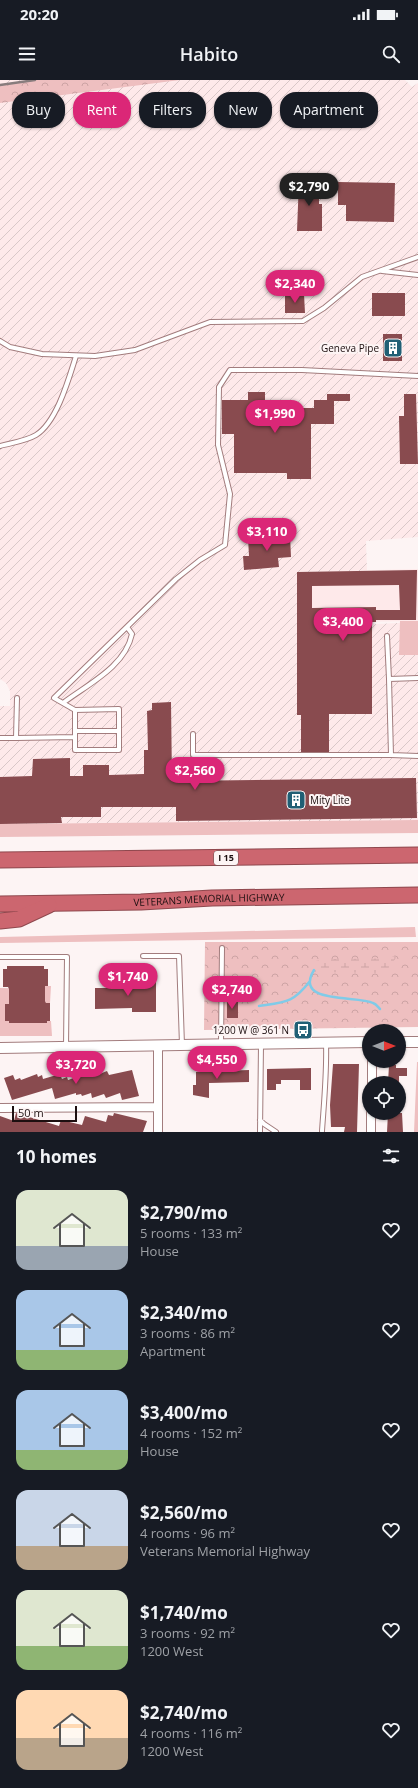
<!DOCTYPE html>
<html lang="en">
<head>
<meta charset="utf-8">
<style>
  :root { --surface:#171b24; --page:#20242c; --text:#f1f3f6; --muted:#9ea1a6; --accent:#db2777 }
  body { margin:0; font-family:"Open Sans",sans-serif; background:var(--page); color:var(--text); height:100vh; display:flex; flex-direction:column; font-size:15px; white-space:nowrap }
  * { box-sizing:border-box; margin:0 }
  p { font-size:13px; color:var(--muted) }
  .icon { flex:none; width:22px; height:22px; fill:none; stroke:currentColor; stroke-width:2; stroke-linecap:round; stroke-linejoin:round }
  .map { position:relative; height:1052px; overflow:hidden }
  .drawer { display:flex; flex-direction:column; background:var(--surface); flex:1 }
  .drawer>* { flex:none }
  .top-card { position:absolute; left:12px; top:12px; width:394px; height:36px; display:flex; gap:8px }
  .needle { width:26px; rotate:90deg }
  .fabs { position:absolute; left:362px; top:944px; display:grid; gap:8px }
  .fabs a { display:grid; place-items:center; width:44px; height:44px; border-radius:50%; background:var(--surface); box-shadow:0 1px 3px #0004; font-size:20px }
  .scale { position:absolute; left:12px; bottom:10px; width:65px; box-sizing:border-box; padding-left:4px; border:2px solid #1d0f10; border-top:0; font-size:11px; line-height:14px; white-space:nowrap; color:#1d0f10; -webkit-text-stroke:3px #fdf4f4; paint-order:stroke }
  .price { position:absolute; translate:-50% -34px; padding:0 9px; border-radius:14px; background:var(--accent); color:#fff; font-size:13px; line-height:26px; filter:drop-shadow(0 1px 2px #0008) }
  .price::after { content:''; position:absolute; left:50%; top:24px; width:12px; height:9px; margin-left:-6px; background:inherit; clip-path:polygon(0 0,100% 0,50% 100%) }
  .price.current { background:#222; color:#fff }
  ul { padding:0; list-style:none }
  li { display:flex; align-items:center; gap:12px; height:100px; padding:0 16px }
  li span { display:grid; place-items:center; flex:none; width:112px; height:80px; border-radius:12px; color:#555 }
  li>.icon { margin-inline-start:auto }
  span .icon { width:48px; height:48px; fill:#fffc; stroke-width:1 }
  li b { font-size:17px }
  h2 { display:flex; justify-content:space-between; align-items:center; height:48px; padding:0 16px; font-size:17px }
  .tag { padding:0 14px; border-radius:16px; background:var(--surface); box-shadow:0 1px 3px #0004; font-size:14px; line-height:36px }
  .tag.current { background:var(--accent); color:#fff }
  .status { display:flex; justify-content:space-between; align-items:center; height:28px; padding:0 20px; background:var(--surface); direction:ltr }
  .status svg { height:11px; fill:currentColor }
  header { display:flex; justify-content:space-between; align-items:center; height:52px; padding:0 16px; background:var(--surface); font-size:18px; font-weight:600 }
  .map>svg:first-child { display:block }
  .built { fill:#fee9ea }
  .industrial { fill:url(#industrial-furrows) }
  .green { fill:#eebfc0 }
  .forest { fill:url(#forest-crowns) }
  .wetland { fill:url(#wetland-marsh) }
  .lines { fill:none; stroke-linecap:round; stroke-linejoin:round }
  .stream { stroke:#80cbe8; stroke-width:2.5 }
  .building { fill:#894b4f; fill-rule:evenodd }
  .service-casing { stroke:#a27c7d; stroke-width:6 }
  .minor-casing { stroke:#a27c7d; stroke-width:10 }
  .tertiary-casing { stroke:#a27c7d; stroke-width:12 }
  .motorway-casing { stroke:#8f484e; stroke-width:17 }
  .service { stroke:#fff; stroke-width:4 }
  .minor { stroke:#fff; stroke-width:8 }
  .tertiary { stroke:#fff; stroke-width:10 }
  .motorway { stroke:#cc666f; stroke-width:15 }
  .rail { stroke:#887c7d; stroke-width:2.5 }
  .labels { text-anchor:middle; stroke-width:4; stroke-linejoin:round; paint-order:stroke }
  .shield { fill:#fdf4f4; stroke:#605454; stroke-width:1 }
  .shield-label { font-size:9px; font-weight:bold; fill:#1d0f10 }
  .poi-label { font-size:10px; fill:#1d0f10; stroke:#fdf4f4; text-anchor:end }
  .street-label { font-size:10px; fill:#1d0f10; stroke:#fdf4f4 }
</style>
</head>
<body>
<div class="status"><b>20:20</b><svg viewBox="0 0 49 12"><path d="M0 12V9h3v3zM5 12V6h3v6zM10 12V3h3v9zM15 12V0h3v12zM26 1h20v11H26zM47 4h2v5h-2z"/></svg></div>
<header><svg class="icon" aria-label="menu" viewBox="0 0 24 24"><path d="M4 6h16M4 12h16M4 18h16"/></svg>Habito<svg class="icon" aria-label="search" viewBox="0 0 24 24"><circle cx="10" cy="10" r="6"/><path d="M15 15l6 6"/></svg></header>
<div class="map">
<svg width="418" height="1052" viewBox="0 0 418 1052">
  <defs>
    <pattern id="industrial-furrows" width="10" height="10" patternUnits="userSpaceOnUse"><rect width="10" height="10" fill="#fee9ea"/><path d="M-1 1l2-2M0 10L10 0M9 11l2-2" fill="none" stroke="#d9c7c8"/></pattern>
    <pattern id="forest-crowns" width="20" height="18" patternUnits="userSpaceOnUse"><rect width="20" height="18" fill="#eebfc0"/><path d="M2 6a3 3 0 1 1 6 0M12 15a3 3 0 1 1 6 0" fill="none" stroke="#cca3a4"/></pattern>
    <pattern id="wetland-marsh" width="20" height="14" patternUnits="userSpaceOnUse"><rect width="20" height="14" fill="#eebfc0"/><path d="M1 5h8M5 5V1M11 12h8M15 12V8" fill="none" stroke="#cca3a4"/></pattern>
  </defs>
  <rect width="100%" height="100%" fill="#fdf4f4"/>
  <path class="built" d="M 418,489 L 418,541 L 297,543 L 297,492 Z"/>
  <path class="industrial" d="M 0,0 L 405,0 L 412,7 L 418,3 L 418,457 L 366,461 L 367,491 L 297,492 L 298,548 L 418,542 L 418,740 L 0,744 L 0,626 L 10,626 L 10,611 L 6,603 L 0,599 Z"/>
  <path class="green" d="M 400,541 L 418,541 L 418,575 L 399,575 Z
    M 418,740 L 418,753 L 0,757 L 0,744 Z
    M 415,847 L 416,857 L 0,863 L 0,857 Z
    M 45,906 L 51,906 L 50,923 L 46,923 L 45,921 L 9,921 L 9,924 L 5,924 L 5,940 L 9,941 L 9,943 L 46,943 L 47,941 L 51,941 L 52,956 L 0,956 L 0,908 L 44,909 Z
    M 417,982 L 418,982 L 418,1052 L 414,1052 Z"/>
  <path class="forest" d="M 35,0 L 180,0 L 0,23 L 0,5 Z
    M 205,862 L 418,862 L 418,947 L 204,950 Z"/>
  <path class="wetland" d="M 395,876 L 396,878 L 384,893 L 315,892 L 309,889 L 308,884 C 319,875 375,882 395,876 Z"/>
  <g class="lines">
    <path class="stream" d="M 314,890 C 293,925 358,915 373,923 C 376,924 378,927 380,929
      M 259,926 C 286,922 293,923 310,901"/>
  </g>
  <path class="building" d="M 299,100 L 319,100 L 319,124 L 322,124 L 322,151 L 297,151 Z
    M 338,102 L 395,103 L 394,142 L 346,141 L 346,125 L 338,125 Z
    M 372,213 L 405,213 L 405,236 L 372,236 Z
    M 304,214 L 305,233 L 285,233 L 285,215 Z
    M 383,254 L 402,254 L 402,281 L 383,281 Z
    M 248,312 L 265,312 L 265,320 L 279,320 L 279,328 L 314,328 L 314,320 L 327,320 L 327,314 L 350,314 L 350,321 L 334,321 L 334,344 L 311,344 L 311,399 L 287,399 L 287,393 L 234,393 L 234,354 L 222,354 L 222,320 L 248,320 Z
    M 404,314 L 416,314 L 418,384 L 400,384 L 399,336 L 404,336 Z
    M 290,455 L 291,477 L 278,478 L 279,487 L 244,490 L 243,476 L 249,476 L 248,458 Z
    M 417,490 L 416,540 L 376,540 L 376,542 L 372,542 L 372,634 L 329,634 L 329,672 L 301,672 L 301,635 L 297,635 L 297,492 ZM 399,505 L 400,530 L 376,530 L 376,527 L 312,528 L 312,506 Z
    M 171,622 L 172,701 L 416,698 L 417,738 L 176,741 L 176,727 L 101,727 L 101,737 L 61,737 L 62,743 L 0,744 L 0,697 L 32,696 L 33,679 L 70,678 L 70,696 L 83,696 L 83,685 L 109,685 L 109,695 L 144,694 L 144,670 L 148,670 L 147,631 L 152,630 L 152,623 Z
    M 7,886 L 44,886 L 44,889 L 48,889 L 48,906 L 45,906 L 45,921 L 46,923 L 50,923 L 50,941 L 47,941 L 47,943 L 9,943 L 9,941 L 5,941 L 5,924 L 9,924 L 9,909 L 8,907 L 3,907 L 3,889 L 7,889 Z
    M 132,901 L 156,901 L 156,932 L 132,932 L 132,928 L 95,929 L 95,908 L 113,908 L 113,903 L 132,902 Z
    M 227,921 L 238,921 L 238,938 L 227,938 Z
    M 333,984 L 359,984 L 357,1052 L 344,1052 L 345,1047 L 331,1047 L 330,1025 Z
    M 389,985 L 396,985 L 396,988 L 407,988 L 407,996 L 399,996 L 399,1003 L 388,1003 Z
    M 311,988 L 311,1010 L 300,1010 L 300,1000 L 281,1000 L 281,1004 L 276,1004 L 276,1010 L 267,1010 L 267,989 Z
    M 132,990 L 139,1016 L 122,1020 L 120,1013 L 106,1018 L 104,1014 L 92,1018 L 91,1013 L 82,1016 L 81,1014 L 76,1015 L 76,1013 L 55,1019 L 52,1008 L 12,1020 L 4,998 L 13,995 L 15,1000 L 20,998 L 21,1000 L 37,994 L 38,997 L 42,995 L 43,999 L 60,994 L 62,999 L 67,997 L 68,1000 L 88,993 L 89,995 L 96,992 L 97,995 L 107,991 L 109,995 Z
    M 249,990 L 249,1002 L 209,1003 L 209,1018 L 193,1015 L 193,1005 L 196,1005 L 196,992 Z
    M 16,1033 L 59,1046 L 61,1040 L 82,1045 L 85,1036 L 106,1042 L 108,1035 L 113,1036 L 114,1033 L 147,1041 L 143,1052 L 0,1052 L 0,1036 L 14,1041 Z
    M 388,1033 L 402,1033 L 403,1052 L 387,1052 Z"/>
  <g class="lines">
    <g class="service-casing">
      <path id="service" d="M 382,191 L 418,195
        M 0,261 L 10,267 L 42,274 L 95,276 L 135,270 L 210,242 L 303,241 L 324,228 L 362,197 L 418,177
        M 0,366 C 11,363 26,361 36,355 C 57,342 69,298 76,276
        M 387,556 L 389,599
        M 418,598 L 389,599 L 391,675 L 418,676
        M 17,618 L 16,658 L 75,657
        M 63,623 C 88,604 125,587 132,554 L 127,547
        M 75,630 L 75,670 L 119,670 L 119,629 L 75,630 L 54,618 L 176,499 L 200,480 L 225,465 L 230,414 L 218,365 L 219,307 L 230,290 L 302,290 L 418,296
        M 75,651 L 119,651
        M 193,654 L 193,675 L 391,675
        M 0,658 L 16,658
        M 143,876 L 179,876 L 182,965
        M 0,877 L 67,877 L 66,967
        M 221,964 L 222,868
        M 260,1040 L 264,1044 L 276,1052
        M 322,1051 C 324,1022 327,992 326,963
        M 260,1052 L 261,964"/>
    </g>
    <g class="minor-casing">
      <path id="minor" d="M 158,966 L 158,1052
        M 372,1003 L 372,981
        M 0,1028 L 158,1027
        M 371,1052 L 371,1033"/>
    </g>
    <g class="tertiary-casing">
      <path id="tertiary" d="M 399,962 L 418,962
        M 0,968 L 369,962"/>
    </g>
    <g class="motorway-casing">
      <g id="motorway">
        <path d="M 0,780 L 418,775"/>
        <path id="s1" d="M 0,824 L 141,822 L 212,818 L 418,815"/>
        <path d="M 0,841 L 19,839 L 49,825"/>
      </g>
    </g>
    <use href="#service" class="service"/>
    <use href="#minor" class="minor"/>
    <use href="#tertiary" class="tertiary"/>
    <use href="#motorway" class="motorway"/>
    <path class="rail" d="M 0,5 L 35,0"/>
  </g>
  <defs>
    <g id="building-square" transform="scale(1)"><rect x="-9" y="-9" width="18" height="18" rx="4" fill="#205f75" stroke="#fdf4f4"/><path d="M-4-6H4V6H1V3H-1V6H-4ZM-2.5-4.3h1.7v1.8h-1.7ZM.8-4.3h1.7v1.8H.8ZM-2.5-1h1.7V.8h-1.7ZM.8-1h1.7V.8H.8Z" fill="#fff"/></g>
    <g id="bus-square" transform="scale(1)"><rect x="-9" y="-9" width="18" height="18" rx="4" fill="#205f75" stroke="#fdf4f4"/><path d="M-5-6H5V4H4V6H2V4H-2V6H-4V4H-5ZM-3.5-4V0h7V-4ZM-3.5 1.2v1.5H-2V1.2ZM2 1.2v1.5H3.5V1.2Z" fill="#fff"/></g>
  </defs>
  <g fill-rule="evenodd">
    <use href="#building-square" x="393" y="268"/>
    <use href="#building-square" x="296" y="720"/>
    <use href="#bus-square" x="303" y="950"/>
  </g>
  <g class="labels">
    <rect class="shield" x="214" y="771" width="24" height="14" rx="3"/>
    <g class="shield-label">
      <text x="226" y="781">I 15</text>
    </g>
    <g class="poi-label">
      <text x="379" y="272">Geneva Pipe</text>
      <text x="310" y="724" text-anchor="start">Mity Lite</text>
      <text x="289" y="954">1200 W @ 361 N</text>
    </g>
    <g class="street-label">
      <text dy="4" stroke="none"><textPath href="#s1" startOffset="209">VETERANS MEMORIAL HIGHWAY</textPath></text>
    </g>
  </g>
</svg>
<div class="fabs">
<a><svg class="needle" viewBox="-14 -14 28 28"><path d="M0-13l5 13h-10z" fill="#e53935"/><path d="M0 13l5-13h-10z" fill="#9ea1a6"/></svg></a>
<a><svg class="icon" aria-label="locate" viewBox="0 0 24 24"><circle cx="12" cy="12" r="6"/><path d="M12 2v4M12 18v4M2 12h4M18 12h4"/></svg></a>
</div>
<div class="scale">50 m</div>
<b class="price current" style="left:309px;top:127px">$2,790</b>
<b class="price" style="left:295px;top:224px">$2,340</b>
<b class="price" style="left:275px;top:354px">$1,990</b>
<b class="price" style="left:267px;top:472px">$3,110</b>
<b class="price" style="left:343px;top:562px">$3,400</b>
<b class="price" style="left:195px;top:711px">$2,560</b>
<b class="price" style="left:128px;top:917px">$1,740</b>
<b class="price" style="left:232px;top:930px">$2,740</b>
<b class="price" style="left:217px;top:1000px">$4,550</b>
<b class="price" style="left:76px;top:1005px">$3,720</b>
<div class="top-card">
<a class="tag">Buy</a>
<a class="tag current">Rent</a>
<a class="tag">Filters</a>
<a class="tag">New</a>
<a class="tag">Apartment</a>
</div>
</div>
<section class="drawer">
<h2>10 homes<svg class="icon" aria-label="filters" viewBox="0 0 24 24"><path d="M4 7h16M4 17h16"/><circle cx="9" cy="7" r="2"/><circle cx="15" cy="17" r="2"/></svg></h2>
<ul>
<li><span style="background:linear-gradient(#dfe7d0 70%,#9aa5b1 0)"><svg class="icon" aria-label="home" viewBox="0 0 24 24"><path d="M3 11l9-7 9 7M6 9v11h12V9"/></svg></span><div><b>$2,790/mo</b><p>5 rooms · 133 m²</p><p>House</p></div><svg class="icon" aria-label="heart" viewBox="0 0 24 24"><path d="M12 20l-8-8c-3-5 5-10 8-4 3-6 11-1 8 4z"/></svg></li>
<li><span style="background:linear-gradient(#a9c7e8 75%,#8fb573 0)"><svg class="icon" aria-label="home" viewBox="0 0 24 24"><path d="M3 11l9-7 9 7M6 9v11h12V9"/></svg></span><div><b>$2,340/mo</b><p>3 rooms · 86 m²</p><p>Apartment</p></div><svg class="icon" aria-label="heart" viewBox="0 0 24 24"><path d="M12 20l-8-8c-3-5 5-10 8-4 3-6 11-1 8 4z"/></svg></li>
<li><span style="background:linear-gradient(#a9c7e8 75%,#8fb573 0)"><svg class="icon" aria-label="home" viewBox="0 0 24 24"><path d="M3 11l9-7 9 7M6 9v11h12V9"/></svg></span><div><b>$3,400/mo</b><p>4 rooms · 152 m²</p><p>House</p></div><svg class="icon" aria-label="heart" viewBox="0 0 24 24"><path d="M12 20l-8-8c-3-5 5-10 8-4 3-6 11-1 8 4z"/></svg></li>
<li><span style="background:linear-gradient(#c9d6e8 70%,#b9a48a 0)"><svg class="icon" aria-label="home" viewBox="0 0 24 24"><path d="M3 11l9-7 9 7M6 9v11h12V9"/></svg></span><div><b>$2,560/mo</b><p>4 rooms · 96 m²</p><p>Veterans Memorial Highway</p></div><svg class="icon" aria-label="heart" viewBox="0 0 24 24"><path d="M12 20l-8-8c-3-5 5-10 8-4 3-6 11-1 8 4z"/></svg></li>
<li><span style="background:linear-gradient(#dfe7d0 70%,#8fb573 0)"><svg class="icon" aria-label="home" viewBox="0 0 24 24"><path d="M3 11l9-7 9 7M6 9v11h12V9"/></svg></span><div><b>$1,740/mo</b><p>3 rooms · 92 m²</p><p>1200 West</p></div><svg class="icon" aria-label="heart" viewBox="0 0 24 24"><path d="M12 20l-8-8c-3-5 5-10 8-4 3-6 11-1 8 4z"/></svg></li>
<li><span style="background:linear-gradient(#ffd9b3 60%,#b9a48a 0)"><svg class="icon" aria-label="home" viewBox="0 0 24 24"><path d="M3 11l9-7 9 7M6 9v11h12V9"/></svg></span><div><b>$2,740/mo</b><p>4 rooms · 116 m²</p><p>1200 West</p></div><svg class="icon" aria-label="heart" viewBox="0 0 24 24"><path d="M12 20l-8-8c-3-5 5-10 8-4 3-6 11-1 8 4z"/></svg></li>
</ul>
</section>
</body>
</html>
